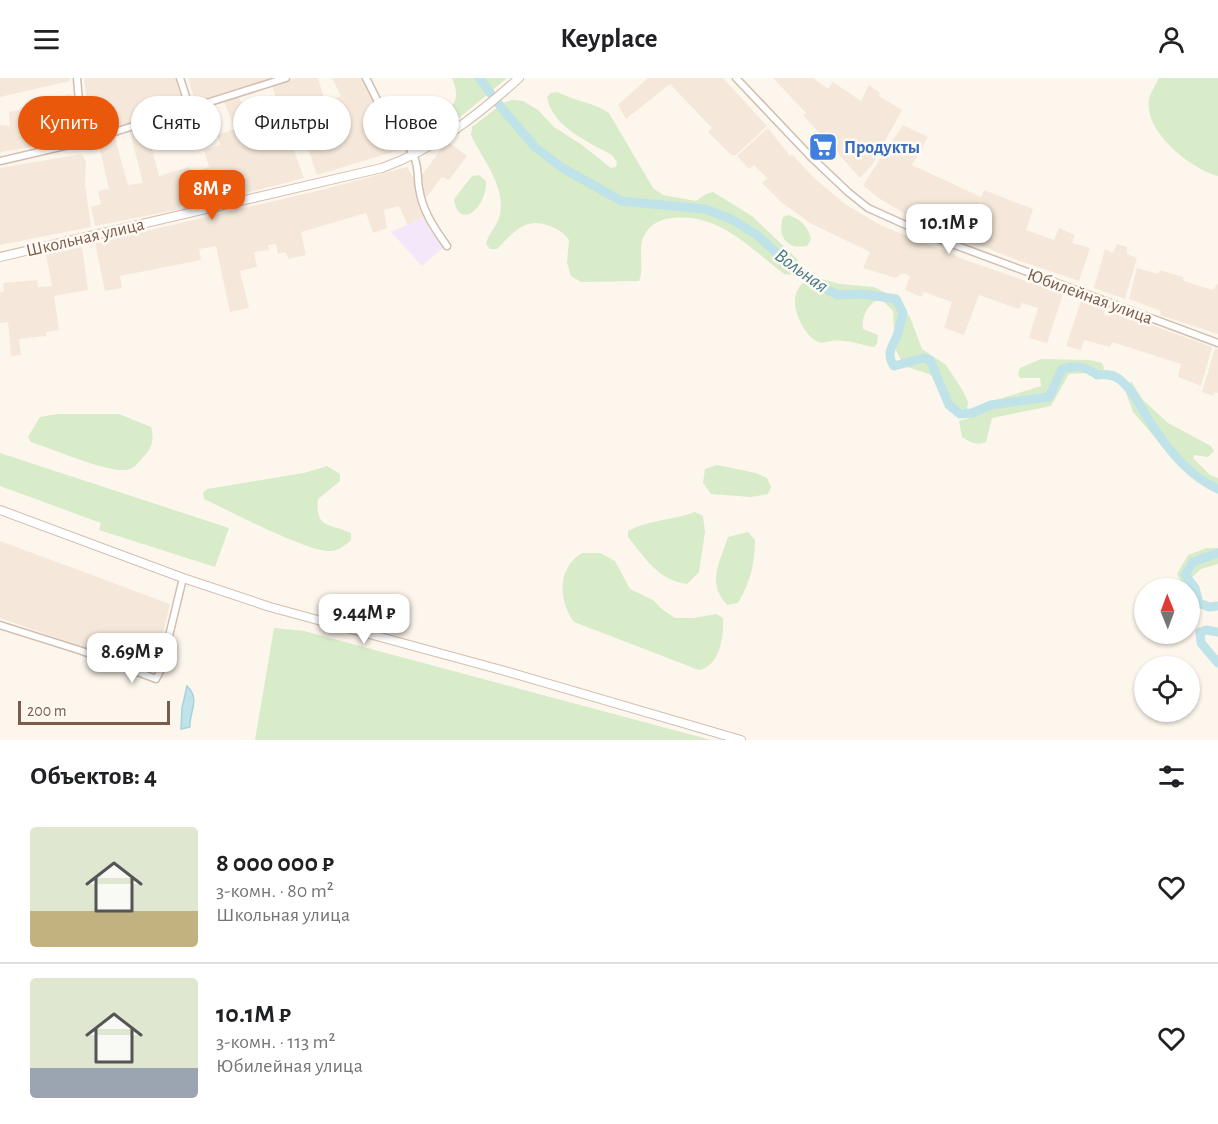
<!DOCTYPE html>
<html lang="ru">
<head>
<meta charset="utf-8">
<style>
  :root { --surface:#fff; --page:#f6f6f6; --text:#202124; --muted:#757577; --line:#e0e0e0; --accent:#ea580c }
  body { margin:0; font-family:"Alegreya Sans",sans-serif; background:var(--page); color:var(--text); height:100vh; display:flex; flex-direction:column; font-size:22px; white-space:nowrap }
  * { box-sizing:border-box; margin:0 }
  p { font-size:20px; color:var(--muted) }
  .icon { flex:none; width:33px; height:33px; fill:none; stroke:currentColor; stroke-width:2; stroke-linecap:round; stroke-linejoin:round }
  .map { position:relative; height:662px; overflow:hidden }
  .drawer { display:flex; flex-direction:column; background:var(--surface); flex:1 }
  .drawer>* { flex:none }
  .guide { position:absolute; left:18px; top:18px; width:600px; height:54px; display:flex; gap:12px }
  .needle { width:39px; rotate:359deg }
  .buttons { position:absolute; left:1134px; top:500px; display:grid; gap:12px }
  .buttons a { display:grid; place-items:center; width:66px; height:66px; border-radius:50%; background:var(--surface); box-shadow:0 2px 4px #0004; font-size:30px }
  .scale { position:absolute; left:18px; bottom:15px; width:152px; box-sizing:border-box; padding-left:6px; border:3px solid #7a5c4d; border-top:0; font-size:16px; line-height:21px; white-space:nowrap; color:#7a5c4d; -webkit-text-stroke:4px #fffaf3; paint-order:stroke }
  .price { position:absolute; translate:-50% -51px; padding:0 14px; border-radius:12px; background:#fff; color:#222; font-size:20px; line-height:39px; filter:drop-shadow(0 2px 3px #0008) }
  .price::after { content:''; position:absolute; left:50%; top:36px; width:18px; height:14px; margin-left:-9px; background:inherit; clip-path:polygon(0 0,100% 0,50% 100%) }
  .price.current { background:var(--accent); color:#fff }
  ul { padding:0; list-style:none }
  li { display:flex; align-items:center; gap:18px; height:150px; padding:0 30px }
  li+li { border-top:2px solid var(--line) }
  li span { display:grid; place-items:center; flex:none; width:168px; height:120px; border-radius:6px; color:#555 }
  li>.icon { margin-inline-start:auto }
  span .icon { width:72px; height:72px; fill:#fffc; stroke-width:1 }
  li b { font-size:26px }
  h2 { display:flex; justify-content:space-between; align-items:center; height:72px; padding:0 30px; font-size:26px }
  .chip { padding:0 21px; border-radius:27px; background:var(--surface); box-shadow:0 2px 4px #0004; font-size:21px; line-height:54px }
  .chip.current { background:var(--accent); color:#fff }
  header { display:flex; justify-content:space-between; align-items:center; height:78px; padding:0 30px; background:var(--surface); font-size:27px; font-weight:700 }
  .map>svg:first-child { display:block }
  .residential { fill:#f5e8da }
  .education { fill:#f3e8fa }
  .green { fill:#d8ecc9 }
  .water { fill:#bfe3e8; stroke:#a5d3da; stroke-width:1.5 }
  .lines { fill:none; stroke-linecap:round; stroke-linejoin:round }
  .river { stroke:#bfe3e8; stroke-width:9 }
  .minor-casing { stroke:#d1beb0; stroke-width:9 }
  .tertiary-casing { stroke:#d1beb0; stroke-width:10 }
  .minor { stroke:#fff; stroke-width:6 }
  .tertiary { stroke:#fff; stroke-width:8 }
  .labels { text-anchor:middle; stroke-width:5; stroke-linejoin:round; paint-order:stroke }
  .shop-label { font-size:18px; font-weight:bold; fill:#366cbe; stroke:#fffaf3; text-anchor:start }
  .street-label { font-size:18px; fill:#7a5c4d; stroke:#fffaf3 }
  .water-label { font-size:20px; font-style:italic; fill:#437c86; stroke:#fffaf3 }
</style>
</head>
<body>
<header><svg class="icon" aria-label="menu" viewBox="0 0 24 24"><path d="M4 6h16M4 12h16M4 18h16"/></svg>Keyplace<svg class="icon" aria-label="person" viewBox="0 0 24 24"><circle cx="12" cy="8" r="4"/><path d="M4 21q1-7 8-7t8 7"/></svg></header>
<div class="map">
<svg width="1218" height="662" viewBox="0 0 1218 662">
  <rect width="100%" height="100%" fill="#fdf6ec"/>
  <path class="residential" d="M 0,0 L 70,0 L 70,3 L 0,19 Z
    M 84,0 L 175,0 L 184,28 L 94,56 L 89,39 Z
    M 188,0 L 269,0 L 269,1 L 195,24 Z
    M 296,0 L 318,0 L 325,24 L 341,18 L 332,0 L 362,0 L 378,31 L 389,47 L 399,57 L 406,70 L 317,97 L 299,45 L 286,48 L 272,8 Z
    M 648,0 L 723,0 L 767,48 L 736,77 L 731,77 L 708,54 L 712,50 L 670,6 L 626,41 L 618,27 Z
    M 773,0 L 813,0 L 828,11 L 833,4 L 861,23 L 869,7 L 880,15 L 879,18 L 902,32 L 872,87 L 860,100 L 803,37 L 806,35 Z
    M 71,16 L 79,62 L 0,74 L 0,47 L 10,48 L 9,34 L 32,29 L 31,25 Z
    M 239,19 L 244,31 L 253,28 L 267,69 L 290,61 L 304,100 L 238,117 L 180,128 L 180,131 L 95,148 L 91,129 L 101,126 L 98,113 L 109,111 L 98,63 L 114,57 L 128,107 L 143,105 L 130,54 L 146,48 L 159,98 L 189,89 L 192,95 L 209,89 L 204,72 L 220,67 L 217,57 L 235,51 L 224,24 Z
    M 903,47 L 928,59 L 912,87 L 981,119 L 984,112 L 1033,131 L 1026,152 L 1054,162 L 1059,150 L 1075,157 L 1072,165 L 1090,170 L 1079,203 L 1014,181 L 907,137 L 877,119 L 863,107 Z
    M 768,50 L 790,78 L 792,76 L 814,100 L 845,126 L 880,147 L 966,182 L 1063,216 L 1047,265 L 1029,260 L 1038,230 L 1022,225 L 1019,231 L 979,217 L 964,257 L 944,250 L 952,224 L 924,214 L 921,219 L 905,212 L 910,198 L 902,195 L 896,200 L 863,190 L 870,174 L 810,145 L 781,124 L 762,105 L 767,100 L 754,87 L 749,91 L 737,78 Z
    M 447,63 L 467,78 L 449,102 L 442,99 L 425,121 L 422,97 Z
    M 82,76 L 86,84 L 85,106 L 91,149 L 0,167 L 0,90 Z
    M 407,89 L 413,99 L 424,139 L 408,147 L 399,128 L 384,132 L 387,150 L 373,155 L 366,135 L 301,154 L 306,177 L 289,181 L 285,174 L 278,176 L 276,166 L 268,167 L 269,172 L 254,174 L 257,189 L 240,193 L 249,230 L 230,234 L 216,168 L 199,171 L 201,182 L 120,198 L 122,210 L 105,213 L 95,165 L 325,111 Z
    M 1117,166 L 1127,169 L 1127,176 L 1137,180 L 1125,221 L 1094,210 L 1105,171 L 1113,175 Z
    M 82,169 L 88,212 L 54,218 L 59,252 L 46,254 L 46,258 L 19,261 L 21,277 L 11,278 L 8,244 L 0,245 L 0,214 L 4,213 L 3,205 L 37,202 L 38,209 L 52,208 L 46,177 Z
    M 1137,190 L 1158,196 L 1160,192 L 1183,199 L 1184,203 L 1213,212 L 1218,205 L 1218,256 L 1160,237 L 1161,233 L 1129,221 Z
    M 1081,223 L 1105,231 L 1104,237 L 1107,237 L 1110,232 L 1212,269 L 1201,308 L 1178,299 L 1181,286 L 1112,264 L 1110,269 L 1084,262 L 1081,272 L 1066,268 Z
    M 1215,270 L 1218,271 L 1218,315 L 1215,314 L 1213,318 L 1202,314 Z
    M 0,463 L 170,526 L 154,594 L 0,540 Z"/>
  <path class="education" d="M 424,139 L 429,151 L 444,169 L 422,188 L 391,154 Z"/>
  <path class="green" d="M 452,0 L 507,0 L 440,56 L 433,54 L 432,37 L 437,31 C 459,32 459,16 452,0 Z
    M 1159,0 L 1218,0 L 1218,98 C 1191,91 1144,54 1149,22 C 1150,15 1156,6 1159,0 Z
    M 557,14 C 575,23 595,25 609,35 L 653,110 L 663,117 L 696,123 L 706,116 L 713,114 L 752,138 L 797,181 L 800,189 L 795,197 L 784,196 C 750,170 719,135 673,140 C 660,141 650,146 644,158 C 637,173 645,189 639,203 L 581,204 L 571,198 L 567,185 L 569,162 C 563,154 559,152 550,148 C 525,138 514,154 497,171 L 490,171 L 486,166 C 488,156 496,149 499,140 C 508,110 483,83 471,57 L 472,49 L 503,25 L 512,22 L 523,23 L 538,32 L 554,49 L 582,67 L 611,90 L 616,89 L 617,84 L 612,77 C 589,64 552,49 547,19 L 551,15 Z
    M 479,97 L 486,103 C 487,131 458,153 454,121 L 472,98 Z
    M 789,137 C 801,142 808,148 811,161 L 807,168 C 786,172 777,158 783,139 Z
    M 811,198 L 840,206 L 874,209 L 890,217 L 910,239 L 922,271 L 946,287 L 963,313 L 968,324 L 967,331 L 956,331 L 940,304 L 929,296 L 904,288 L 895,270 L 893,233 L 881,221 C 869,224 861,238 863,251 L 878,257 L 877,266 L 874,269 C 860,267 846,261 832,263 C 827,263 824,266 818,264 C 804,258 791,230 796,216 C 798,208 805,203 811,198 Z
    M 1041,281 L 1090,282 L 1102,285 L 1104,290 L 1102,294 L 1069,296 L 1051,328 L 992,340 L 986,364 C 976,368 970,364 962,359 L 959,343 L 969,340 L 983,326 L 1041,308 L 1040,300 L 1020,300 L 1018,296 L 1020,290 Z
    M 1131,303 L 1143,322 L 1168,345 L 1211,368 L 1214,373 L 1208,379 L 1194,377 L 1193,380 L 1210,397 L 1218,400 L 1218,407 L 1195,401 L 1183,392 L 1133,334 L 1126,315 Z
    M 58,336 L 119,336 L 151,349 C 154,361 153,369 144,378 C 139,384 134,391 126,392 C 105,394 53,371 31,364 L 28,359 L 40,339 Z
    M 0,375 L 229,450 L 215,489 L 99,452 L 101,445 L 0,408 Z
    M 717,387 L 756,395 L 767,400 L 771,409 L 768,416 L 751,419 L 711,416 L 703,405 L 705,391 Z
    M 327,388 L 340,396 L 340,403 L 318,421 C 315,451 329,445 351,455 L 351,462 C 345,468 339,472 331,473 C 309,475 228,432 204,421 L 203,415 L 207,411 L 304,395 Z
    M 695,434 L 703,438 L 705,454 L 699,494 L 687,506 C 658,502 646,481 628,459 L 628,453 C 648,442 673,442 695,434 Z
    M 748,454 L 755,462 C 755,485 750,505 738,525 L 727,527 C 706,504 720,485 728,459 Z
    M 1207,470 L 1218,470 L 1218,486 L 1201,491 L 1186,505 L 1181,504 L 1177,496 L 1188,477 Z
    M 582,475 L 600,475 L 615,483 L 630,511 L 653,522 L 663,532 L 675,540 L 694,540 L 716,536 L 723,540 C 724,558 720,588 699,592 L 574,544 C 558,522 557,490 582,475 Z
    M 274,550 L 304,553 L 711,662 L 255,662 Z"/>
  <path class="water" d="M 187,608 C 201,622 189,633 190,649 L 181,651 L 182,630 Z"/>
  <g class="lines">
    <path class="river" d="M 479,0 L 504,33 L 535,69 L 561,89 L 621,123 L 705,131 L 731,141 L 757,157 L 780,178 L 819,207 L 837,217 L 863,216 L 896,221 L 903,235 C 901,243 899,253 896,260 C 890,272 887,277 894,288 L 924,280 L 930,282 L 949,327 L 960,336 L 972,335 L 991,327 L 1049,319 L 1062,291 C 1076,287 1085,288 1097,297 C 1105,296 1112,296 1119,301 C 1131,310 1139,326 1147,339 C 1164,367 1188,398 1218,411
      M 1218,475 L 1193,484 L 1185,497 L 1195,510 L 1199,525 L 1209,529 L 1218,528
      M 1218,554 L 1206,552 L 1200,554 L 1201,565 L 1218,585"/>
    <g class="minor-casing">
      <path id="minor" d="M 77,0 L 80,35 L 86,63
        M 180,0 L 190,31
        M 366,0 C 372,11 377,23 383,33 C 393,49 407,61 414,79 C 419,89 417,99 419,110 C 422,132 434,150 447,168
        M 736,0 L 811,79 L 848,114 L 868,130 L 928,157 L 1218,265
        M 0,83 L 86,63 L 286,0
        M 0,547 L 82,573 L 156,601 L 161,591 L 183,500"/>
    </g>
    <g class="tertiary-casing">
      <path id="tertiary" d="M 0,179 L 382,90 C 435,71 478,37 519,0
        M 0,432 L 183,500 L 270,529 L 505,593 L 741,662"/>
    </g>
    <use href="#minor" class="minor"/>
    <use href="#tertiary" class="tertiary"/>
  </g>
  <defs>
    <g id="supermarket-square" transform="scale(1.5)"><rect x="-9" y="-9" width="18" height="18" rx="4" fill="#3f7fe0" stroke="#fffaf3"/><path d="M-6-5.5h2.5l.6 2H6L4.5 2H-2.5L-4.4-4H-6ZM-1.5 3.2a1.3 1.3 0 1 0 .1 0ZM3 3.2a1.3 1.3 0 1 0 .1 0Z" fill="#fff"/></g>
  </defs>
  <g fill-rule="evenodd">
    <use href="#supermarket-square" x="823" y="69"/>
  </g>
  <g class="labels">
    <g class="shop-label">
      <text x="844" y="75">Продукты</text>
    </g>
    <g class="street-label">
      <text transform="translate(85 159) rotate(-13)" y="6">Школьная улица</text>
      <text transform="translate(1090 218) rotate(20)" y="6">Юбилейная улица</text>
    </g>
    <g class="water-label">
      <text transform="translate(802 192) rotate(36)" y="7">Вольная</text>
    </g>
  </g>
</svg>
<div class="buttons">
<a><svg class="needle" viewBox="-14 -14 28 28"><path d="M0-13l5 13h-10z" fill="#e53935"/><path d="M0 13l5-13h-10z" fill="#757577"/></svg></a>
<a><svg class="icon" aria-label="locate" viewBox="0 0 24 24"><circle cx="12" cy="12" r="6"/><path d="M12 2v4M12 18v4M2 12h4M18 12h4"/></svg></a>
</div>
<div class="scale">200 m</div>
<b class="price current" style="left:212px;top:143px">8M ₽</b>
<b class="price" style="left:949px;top:177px">10.1M ₽</b>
<b class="price" style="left:364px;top:567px">9.44M ₽</b>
<b class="price" style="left:132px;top:606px">8.69M ₽</b>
<div class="guide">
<a class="chip current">Купить</a>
<a class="chip">Снять</a>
<a class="chip">Фильтры</a>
<a class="chip">Новое</a>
</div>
</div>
<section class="drawer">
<h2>Объектов: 4<svg class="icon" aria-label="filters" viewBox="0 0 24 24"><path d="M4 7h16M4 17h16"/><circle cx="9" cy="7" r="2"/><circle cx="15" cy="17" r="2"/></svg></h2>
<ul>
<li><span style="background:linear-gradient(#dfe7d0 70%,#c2b280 0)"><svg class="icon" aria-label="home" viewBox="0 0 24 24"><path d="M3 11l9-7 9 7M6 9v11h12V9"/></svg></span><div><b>8 000 000 ₽</b><p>3-комн. · 80 m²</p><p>Школьная улица</p></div><svg class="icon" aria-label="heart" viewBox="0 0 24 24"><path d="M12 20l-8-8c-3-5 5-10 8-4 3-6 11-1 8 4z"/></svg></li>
<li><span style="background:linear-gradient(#dfe7d0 75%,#9aa5b1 0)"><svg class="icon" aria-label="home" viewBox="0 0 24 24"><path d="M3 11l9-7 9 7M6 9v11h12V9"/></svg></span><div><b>10.1M ₽</b><p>3-комн. · 113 m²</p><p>Юбилейная улица</p></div><svg class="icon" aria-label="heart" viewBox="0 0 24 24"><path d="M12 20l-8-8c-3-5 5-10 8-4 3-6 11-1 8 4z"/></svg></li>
</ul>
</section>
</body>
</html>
